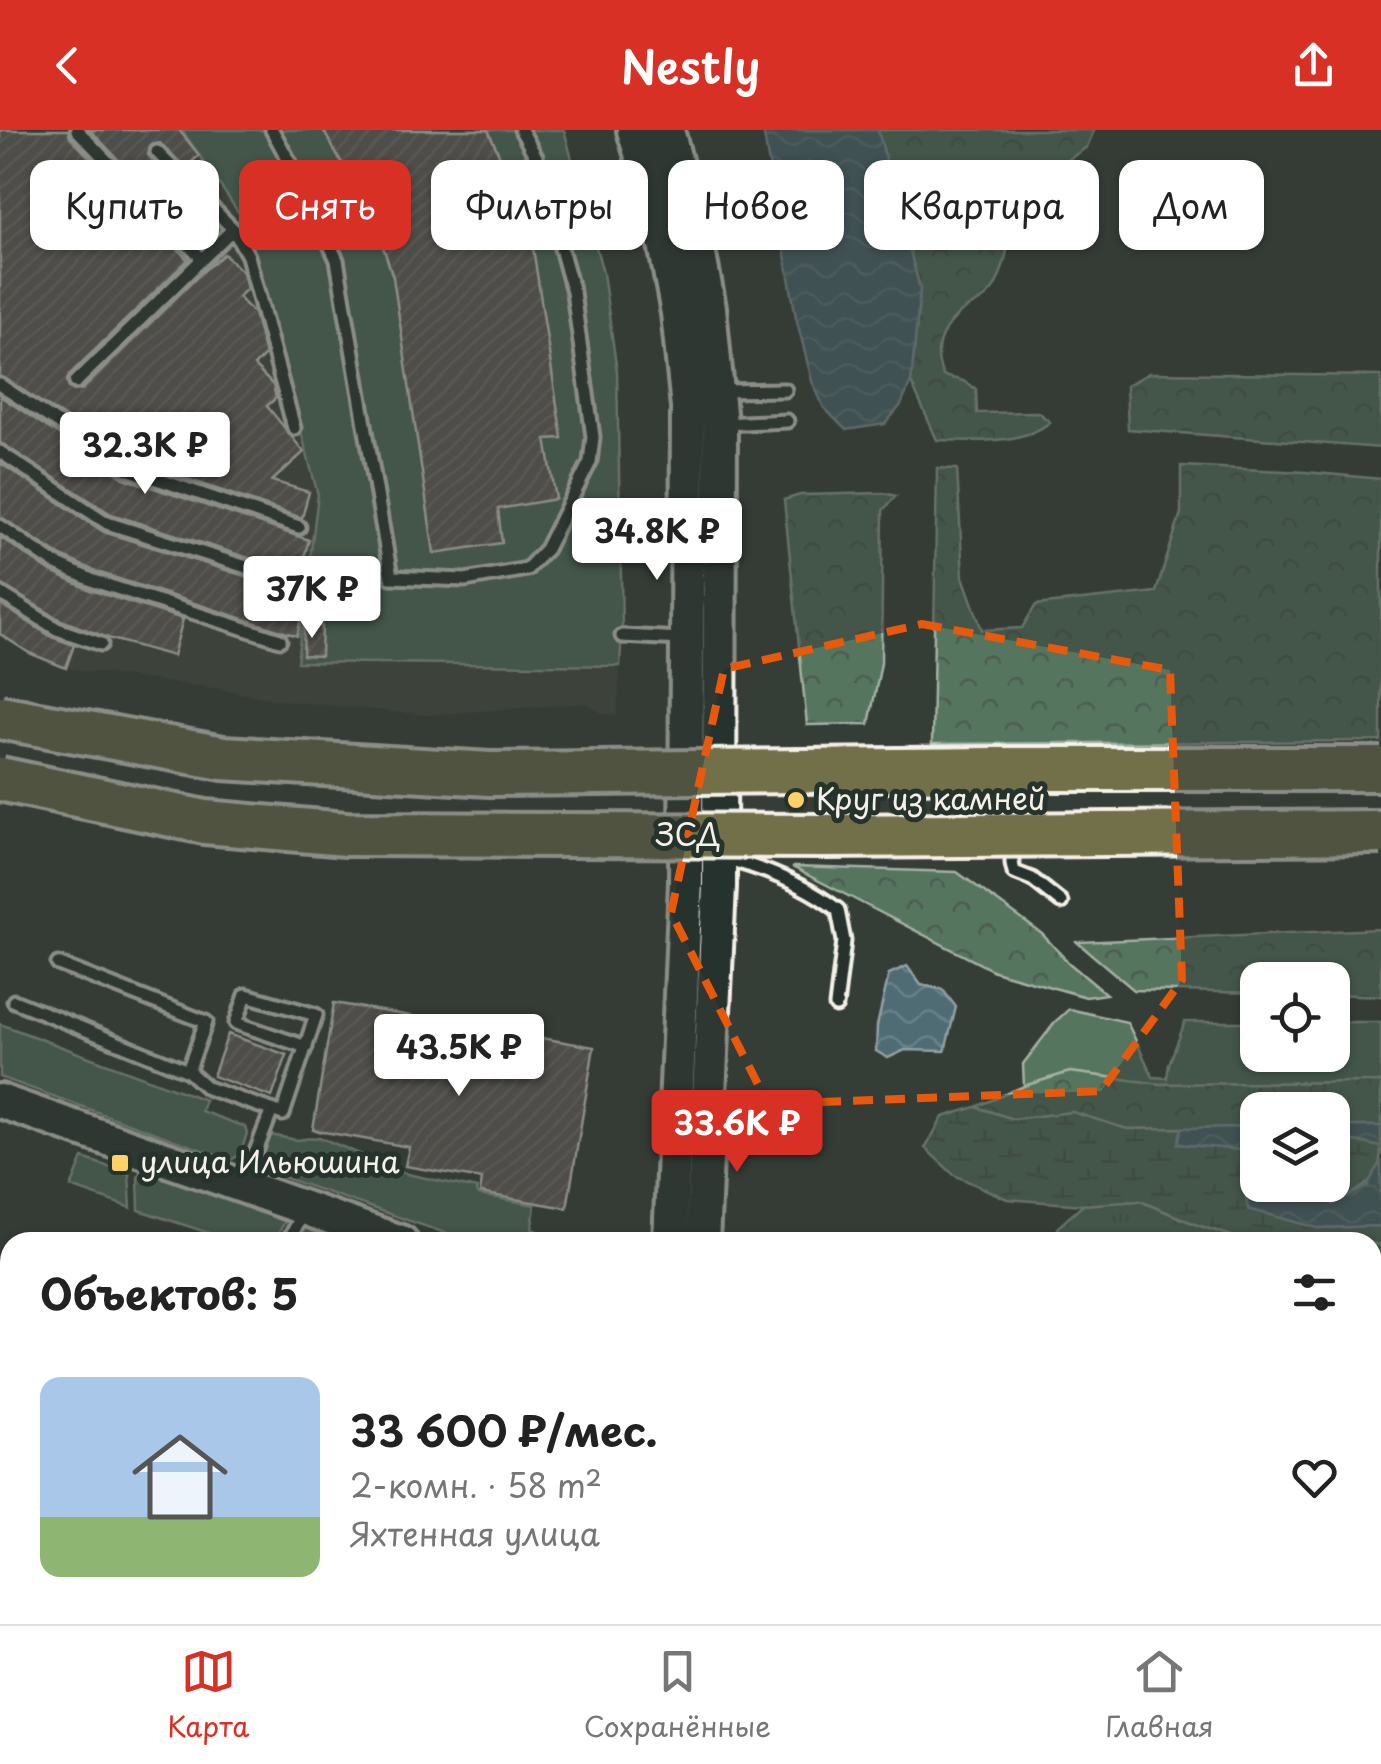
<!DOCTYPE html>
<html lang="ru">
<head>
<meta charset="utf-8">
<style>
  :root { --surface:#fff; --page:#f6f6f6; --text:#222; --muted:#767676; --line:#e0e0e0; --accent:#d93025 }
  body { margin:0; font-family:"Playpen Sans",sans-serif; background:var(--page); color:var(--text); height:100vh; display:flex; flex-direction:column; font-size:38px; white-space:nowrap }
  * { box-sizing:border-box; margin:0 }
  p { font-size:32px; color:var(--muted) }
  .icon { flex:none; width:55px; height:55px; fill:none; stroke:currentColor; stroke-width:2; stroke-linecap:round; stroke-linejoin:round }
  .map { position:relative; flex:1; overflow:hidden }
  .panel { position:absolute; left:0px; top:1102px; width:1382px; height:392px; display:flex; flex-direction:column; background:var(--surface); border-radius:30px 30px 0 0; box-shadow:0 2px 8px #0004 }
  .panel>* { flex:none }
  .top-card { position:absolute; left:30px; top:30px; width:1322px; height:90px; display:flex; gap:20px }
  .fabs { position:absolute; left:1240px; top:832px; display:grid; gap:20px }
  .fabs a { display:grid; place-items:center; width:110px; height:110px; border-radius:20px; background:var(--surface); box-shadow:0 2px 8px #0004; font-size:50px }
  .price { position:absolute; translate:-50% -85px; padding:0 22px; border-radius:10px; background:#fff; color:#222; font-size:32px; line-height:65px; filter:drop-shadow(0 2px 5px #0008) }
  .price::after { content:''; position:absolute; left:50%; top:60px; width:30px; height:22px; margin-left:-15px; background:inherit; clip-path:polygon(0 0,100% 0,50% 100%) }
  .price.on { background:var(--accent); color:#fff }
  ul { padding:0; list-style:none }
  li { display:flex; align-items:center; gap:30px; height:250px; padding:0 40px }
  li+li { border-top:2px solid var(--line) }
  li span { display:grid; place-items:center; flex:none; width:280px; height:200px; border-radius:20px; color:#555 }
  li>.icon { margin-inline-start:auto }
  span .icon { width:120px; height:120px; fill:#fffc; stroke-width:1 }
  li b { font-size:42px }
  h2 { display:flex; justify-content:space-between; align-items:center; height:120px; padding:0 40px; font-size:42px }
  .tag { padding:0 35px; border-radius:20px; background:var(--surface); box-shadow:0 2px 8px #0004; font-size:35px; line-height:90px }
  .tag.on { background:var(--accent); color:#fff }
  header { display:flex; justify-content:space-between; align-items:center; height:130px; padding:0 40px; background:var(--accent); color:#fff; font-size:45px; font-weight:600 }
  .tab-bar { display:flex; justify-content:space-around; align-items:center; height:140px; border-top:2px solid var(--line); background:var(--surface); font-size:28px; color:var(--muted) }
  .tab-bar a { display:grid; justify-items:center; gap:5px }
  .tab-bar .on { color:var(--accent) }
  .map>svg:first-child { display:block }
  .built { fill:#474843 }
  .green { fill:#54745e; stroke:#a4b2a3; stroke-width:2.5 }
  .forest { fill:url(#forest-crowns); stroke:#a4b2a3; stroke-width:2.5 }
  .wetland { fill:url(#wetland-marsh); stroke:#a4b2a3; stroke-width:2.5 }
  .park { fill:url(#park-tufts); stroke:#a4b2a3; stroke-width:2.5 }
  .water { fill:url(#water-waves); stroke:#91a1a3; stroke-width:2.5 }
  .building { fill:url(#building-hatch); stroke:#f4f1e8; stroke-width:2.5 }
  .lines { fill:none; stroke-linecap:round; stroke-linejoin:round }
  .service-casing { stroke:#f4f1e8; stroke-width:19 }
  .minor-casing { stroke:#f4f1e8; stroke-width:30 }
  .tertiary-casing { stroke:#f4f1e8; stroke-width:38 }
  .secondary-casing { stroke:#f4f1e8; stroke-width:40 }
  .service { stroke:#26332d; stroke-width:11 }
  .minor { stroke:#26332d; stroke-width:22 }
  .tertiary { stroke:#26332d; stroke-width:30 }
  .secondary { stroke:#26332d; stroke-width:32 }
  .motorway-bridge-casing { stroke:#f4f1e8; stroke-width:50; stroke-linecap:butt }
  .motorway-bridge { stroke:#716f4a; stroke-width:42 }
  .marked { fill:none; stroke:#e8590c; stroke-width:8; stroke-dasharray:20 12; stroke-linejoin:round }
  .poi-dot { fill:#ffd166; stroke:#26332d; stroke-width:4 }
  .labels { text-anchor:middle; stroke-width:10; stroke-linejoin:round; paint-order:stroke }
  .poi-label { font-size:30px; fill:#f4f1e8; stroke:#26332d; text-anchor:start }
  .street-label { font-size:30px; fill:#f4f1e8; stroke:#26332d }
</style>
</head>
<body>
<header><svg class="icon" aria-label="back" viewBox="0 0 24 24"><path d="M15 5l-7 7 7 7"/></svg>Nestly<svg class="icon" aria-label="share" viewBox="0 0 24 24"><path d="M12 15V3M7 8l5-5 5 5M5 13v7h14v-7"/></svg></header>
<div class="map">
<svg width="1381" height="1494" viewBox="0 0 1381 1494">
  <defs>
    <pattern id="forest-crowns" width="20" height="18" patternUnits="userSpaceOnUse" patternTransform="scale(2.5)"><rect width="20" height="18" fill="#54745e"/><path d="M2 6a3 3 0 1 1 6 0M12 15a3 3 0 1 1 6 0" fill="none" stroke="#4e5c51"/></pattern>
    <pattern id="wetland-marsh" width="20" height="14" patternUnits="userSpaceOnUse" patternTransform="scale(2.5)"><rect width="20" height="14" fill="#54745e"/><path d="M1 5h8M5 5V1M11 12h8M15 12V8" fill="none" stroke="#4e5c51"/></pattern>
    <pattern id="park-tufts" width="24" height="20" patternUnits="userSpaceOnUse" patternTransform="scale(2.5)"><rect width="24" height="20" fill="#54745e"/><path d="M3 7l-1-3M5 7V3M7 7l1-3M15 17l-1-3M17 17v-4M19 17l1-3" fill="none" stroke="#4e5c51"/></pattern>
    <pattern id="water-waves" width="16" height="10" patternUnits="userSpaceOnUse" patternTransform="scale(2.5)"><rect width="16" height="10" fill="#4f6c75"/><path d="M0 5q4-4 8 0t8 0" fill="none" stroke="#698189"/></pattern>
    <pattern id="building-hatch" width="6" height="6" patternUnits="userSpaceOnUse" patternTransform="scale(2.5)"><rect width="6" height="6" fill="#70635f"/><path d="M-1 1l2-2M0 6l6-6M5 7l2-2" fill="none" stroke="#857a76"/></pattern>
  </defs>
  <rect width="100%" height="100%" fill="#353d37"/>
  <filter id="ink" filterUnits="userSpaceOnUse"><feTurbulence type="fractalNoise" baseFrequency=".01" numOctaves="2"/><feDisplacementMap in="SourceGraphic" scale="20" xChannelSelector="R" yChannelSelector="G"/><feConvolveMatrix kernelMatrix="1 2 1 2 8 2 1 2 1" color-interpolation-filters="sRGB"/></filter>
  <g filter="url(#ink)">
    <path class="built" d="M 0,0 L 182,0 L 245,92 L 319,365 L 297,532 L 620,536 L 617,585 L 603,584 L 586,573 L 426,585 L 285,571 L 212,558 L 66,538 L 29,523 L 0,505 Z"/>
    <path class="green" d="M 182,0 L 564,0 L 603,143 L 617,242 L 622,498 L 620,536 L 297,532 L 318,365 L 245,92 Z
      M 1069,879 L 1127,892 L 1153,947 L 1167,948 L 1169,934 L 1185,892 L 1257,892 L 1258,925 L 1332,925 L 1333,892 L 1381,892 L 1381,952 L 1160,954 L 1070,942 L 1024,956 L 1023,934 L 1056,891 Z
      M 0,894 L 205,970 L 201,981 L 245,997 L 247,1003 L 240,1025 L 230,1030 L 0,947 Z
      M 270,1005 L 297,1010 L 319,1007 L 407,1044 L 477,1059 L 476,1062 L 479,1065 L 535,1075 L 532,1099 L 563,1112 L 471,1112 L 262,1040 L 258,1034 L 267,1008 Z
      M 83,1028 L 129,1044 L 131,1078 L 71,1057 Z
      M 141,1038 L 286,1090 L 273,1112 L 236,1112 L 139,1080 L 138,1048 Z
      M 304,1096 L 350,1112 L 296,1112 Z
      M 612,1485 L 667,1485 L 667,1494 C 649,1494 625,1494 612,1485 Z
      M 1194,1485 L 1279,1485 L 1279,1494 L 1222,1494 L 1214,1490 L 1194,1490 Z"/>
    <path class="forest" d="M 878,0 L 1094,0 L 1087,17 L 1016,65 C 1011,94 1009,129 995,156 C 987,171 971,173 959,184 C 939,203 932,220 943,246 L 963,251 L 976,259 L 977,283 L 1038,282 L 1050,292 C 1023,315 971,311 937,310 L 911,252 L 920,159 Z
      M 1149,243 L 1381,246 L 1381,318 L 1128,299 L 1126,256 Z
      M 1181,336 L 1305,342 L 1381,349 L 1381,611 L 932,614 L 937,338 L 957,339 L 963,447 L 982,500 L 1022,498 L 1036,475 L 1156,462 L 1181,383 Z
      M 884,363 L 896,366 L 883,380 L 881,533 L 869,594 L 807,595 L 784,370 L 800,365 Z
      M 792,737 L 794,737 L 957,742 L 1042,804 L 1069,833 L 1106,864 L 1086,867 L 994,841 Z
      M 1381,799 L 1381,866 L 1333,864 L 1332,850 L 1258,850 L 1257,863 L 1134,860 L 1077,812 Z
      M 1070,942 L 1160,954 L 1381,952 L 1381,996 L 1333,996 L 1332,980 L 1258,980 L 1257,997 L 1127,999 L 1072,982 L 1013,989 L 976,977 L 1024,956 Z"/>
    <path class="wetland" d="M 976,977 L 1013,989 L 1072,982 L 1127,999 L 1182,998 L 1178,1014 L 1252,1021 L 1257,1019 L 1257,1044 L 1244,1057 L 1317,1098 L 1381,1096 L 1381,1115 L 1365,1112 L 1250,1112 L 1197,1095 L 1140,1071 L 1083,1075 L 1007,1069 L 954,1045 L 925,1018 L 943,987 Z
      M 1355,1011 L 1381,1017 C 1381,1052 1360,1060 1333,1074 L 1295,1055 L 1332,1055 L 1333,1012 Z"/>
    <path class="park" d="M 1140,1071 L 1197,1095 L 1250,1112 L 1058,1112 L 1058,1097 L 1083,1075 Z
      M 1373,1114 L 1381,1115 L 1381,1194 L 1373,1194 Z
      M 1381,1408 L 1381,1494 L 1286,1494 L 1286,1485 L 1372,1485 L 1373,1409 Z
      M 280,1485 L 439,1485 L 438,1494 L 289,1494 Z
      M 703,1485 L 1067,1485 L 1067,1494 L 703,1494 Z"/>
    <path class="water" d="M 763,0 L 878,0 L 920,159 L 911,252 L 901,275 L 885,294 L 846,300 L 824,278 L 812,251 L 796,187 Z
      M 907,836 L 921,855 L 942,859 L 956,877 L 945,921 L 905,920 L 888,928 L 876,921 L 877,896 L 889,844 Z
      M 1333,996 L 1381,996 L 1381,1017 L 1355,1011 L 1333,1012 Z
      M 1257,997 L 1257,1019 L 1253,1021 L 1178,1014 L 1182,998 Z
      M 1381,1030 L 1381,1096 L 1317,1098 L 1248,1079 L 1244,1057 L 1257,1044 L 1258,1055 L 1295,1055 L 1333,1074 L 1367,1056 Z"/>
    <path class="building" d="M 0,0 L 68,0 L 70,7 L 188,130 L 69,245 L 67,250 L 69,258 L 74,261 L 83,259 L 201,143 L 224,124 L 243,142 L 247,159 L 238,167 L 254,183 L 265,225 L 254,236 L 273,255 L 276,268 L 267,276 L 304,322 L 272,351 L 309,362 L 302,388 L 131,330 L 0,246 Z
      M 90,0 L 179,0 L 199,25 L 186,38 L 160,13 L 151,15 L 148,25 L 209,94 L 194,108 Z
      M 323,0 L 488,0 L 507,42 L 530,98 L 562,308 L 546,309 L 556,369 L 498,379 L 502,413 L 434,423 L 393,147 L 374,89 Z
      M 0,266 L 124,348 L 309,410 L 299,444 L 111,384 L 0,313 Z
      M 0,333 L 104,402 L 306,465 L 297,506 L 97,442 L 61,426 L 0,387 Z
      M 0,407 L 51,442 L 90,460 L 183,489 L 173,526 L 108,508 L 61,490 L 0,454 Z
      M 0,474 L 52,507 L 74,515 L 66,538 L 29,523 L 0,504 Z
      M 304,495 L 322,496 L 321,526 L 303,525 Z
      M 334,873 L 594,917 L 567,1078 L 480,1063 L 482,1049 L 405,1036 L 409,1017 L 313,1000 Z
      M 228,904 L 287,925 L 272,967 L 213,946 Z"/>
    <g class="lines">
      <g class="service-casing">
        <path id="service" d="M 77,0 L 202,129
          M 272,0 L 299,49 L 337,130 L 391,447 L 465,450 L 527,439 L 546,419 L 590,332 L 593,307 L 573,162 L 536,27 L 521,0
          M 157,22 L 233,99 L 248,126 L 294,298
          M 76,252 L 233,99
          M 0,255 L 127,339 L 299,397
          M 718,261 L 785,260
          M 723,294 L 787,291
          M 0,322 L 107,393 L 294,452
          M 0,396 L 56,434 L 94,451 L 280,510
          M 0,463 L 57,499 L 101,514
          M 622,506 L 682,509
          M 1034,653 L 1012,669 L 1012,733 L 1014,742 L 1032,749 L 1061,772
          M 723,728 C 763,738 805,755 838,780 L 844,811 L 836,876
          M 58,834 L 206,892 L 188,941
          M 14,871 L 188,941 L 207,958 L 283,984 L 316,885 L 246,865 L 236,893 L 306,917
          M 243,1055 L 272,980
          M 288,1112 L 303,1083
          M 0,1247 L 10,1237
          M 1372,1360 L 1381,1360
          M 517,1485 L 543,1485
          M 588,1485 L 609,1494
          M 145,1494 L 153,1485
          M 1186,1494 L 1186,1485"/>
      </g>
      <g class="minor-casing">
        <path id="minor" d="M 1082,1494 L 1082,1485"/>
      </g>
      <g class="tertiary-casing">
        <path id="tertiary" d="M 1372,1213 L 1381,1213"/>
      </g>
      <g class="secondary-casing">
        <path id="secondary" d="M 634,0 L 653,62 L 666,119 L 678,183 L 688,277 L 686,753 L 670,1112
          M 667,0 L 697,115 L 709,178 L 720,294 L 719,756 L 702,1112
          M 0,971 L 401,1112
          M 686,1494 L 686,1485"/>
      </g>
      <use href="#service" class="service"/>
      <use href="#minor" class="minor"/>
      <use href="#tertiary" class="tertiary"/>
      <use href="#secondary" class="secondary"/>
      <g class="motorway-bridge-casing">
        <path id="motorway-bridge" d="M 0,587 L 223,628 L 490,644 L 994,639 L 1381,639
          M 0,649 L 205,692 L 346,704 L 824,706 L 1381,702"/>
      </g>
      <use href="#motorway-bridge" class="motorway-bridge"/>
    </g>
  </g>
  <path d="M0 0H1381V1494H0ZM 922,494 L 1170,540 L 1182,850 L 1101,961 L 768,974 L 671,783 L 724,539 Z" fill="#353d37" fill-opacity=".55" fill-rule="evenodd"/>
  <path class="marked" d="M 922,494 L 1170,540 L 1182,850 L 1101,961 L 768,974 L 671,783 L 724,539 Z"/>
  <g class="poi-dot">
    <circle cx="796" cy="670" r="10"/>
    <rect x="110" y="1023" width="20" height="20" rx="5"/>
  </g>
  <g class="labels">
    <g class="poi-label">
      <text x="816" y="680">Круг из камней</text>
      <text x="140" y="1043">улица Ильюшина</text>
    </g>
    <g class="street-label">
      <text x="688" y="716">ЗСД</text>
    </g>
  </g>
</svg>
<div class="fabs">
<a><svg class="icon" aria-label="locate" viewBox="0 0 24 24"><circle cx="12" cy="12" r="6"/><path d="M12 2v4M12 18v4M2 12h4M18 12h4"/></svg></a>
<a><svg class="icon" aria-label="layers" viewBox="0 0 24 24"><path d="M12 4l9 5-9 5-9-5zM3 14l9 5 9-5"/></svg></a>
</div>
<b class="price" style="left:145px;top:367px">32.3K ₽</b>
<b class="price" style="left:657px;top:453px">34.8K ₽</b>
<b class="price" style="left:312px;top:511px">37K ₽</b>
<b class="price" style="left:459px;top:969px">43.5K ₽</b>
<b class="price on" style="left:737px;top:1045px">33.6K ₽</b>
<div class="top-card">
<a class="tag">Купить</a>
<a class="tag on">Снять</a>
<a class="tag">Фильтры</a>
<a class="tag">Новое</a>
<a class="tag">Квартира</a>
<a class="tag">Дом</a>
</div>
<section class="panel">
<h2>Объектов: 5<svg class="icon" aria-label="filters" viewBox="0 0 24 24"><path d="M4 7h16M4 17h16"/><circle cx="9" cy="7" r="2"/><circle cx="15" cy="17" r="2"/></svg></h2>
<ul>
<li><span style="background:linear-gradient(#a9c7e8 70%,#8fb573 0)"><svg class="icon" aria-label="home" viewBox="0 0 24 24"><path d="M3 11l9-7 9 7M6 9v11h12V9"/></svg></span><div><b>33 600 ₽/мес.</b><p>2-комн. · 58 m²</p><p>Яхтенная улица</p></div><svg class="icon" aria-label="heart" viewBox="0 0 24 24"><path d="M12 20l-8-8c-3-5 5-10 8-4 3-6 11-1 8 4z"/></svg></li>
</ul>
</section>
</div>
<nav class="tab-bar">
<a class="on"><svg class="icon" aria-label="map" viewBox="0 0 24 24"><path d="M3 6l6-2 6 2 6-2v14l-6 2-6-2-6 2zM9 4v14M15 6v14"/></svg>Карта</a>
<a><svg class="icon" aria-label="saved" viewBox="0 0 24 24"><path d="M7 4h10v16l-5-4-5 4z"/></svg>Сохранённые</a>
<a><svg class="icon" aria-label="home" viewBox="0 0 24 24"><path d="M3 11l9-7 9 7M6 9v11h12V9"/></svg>Главная</a>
</nav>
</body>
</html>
